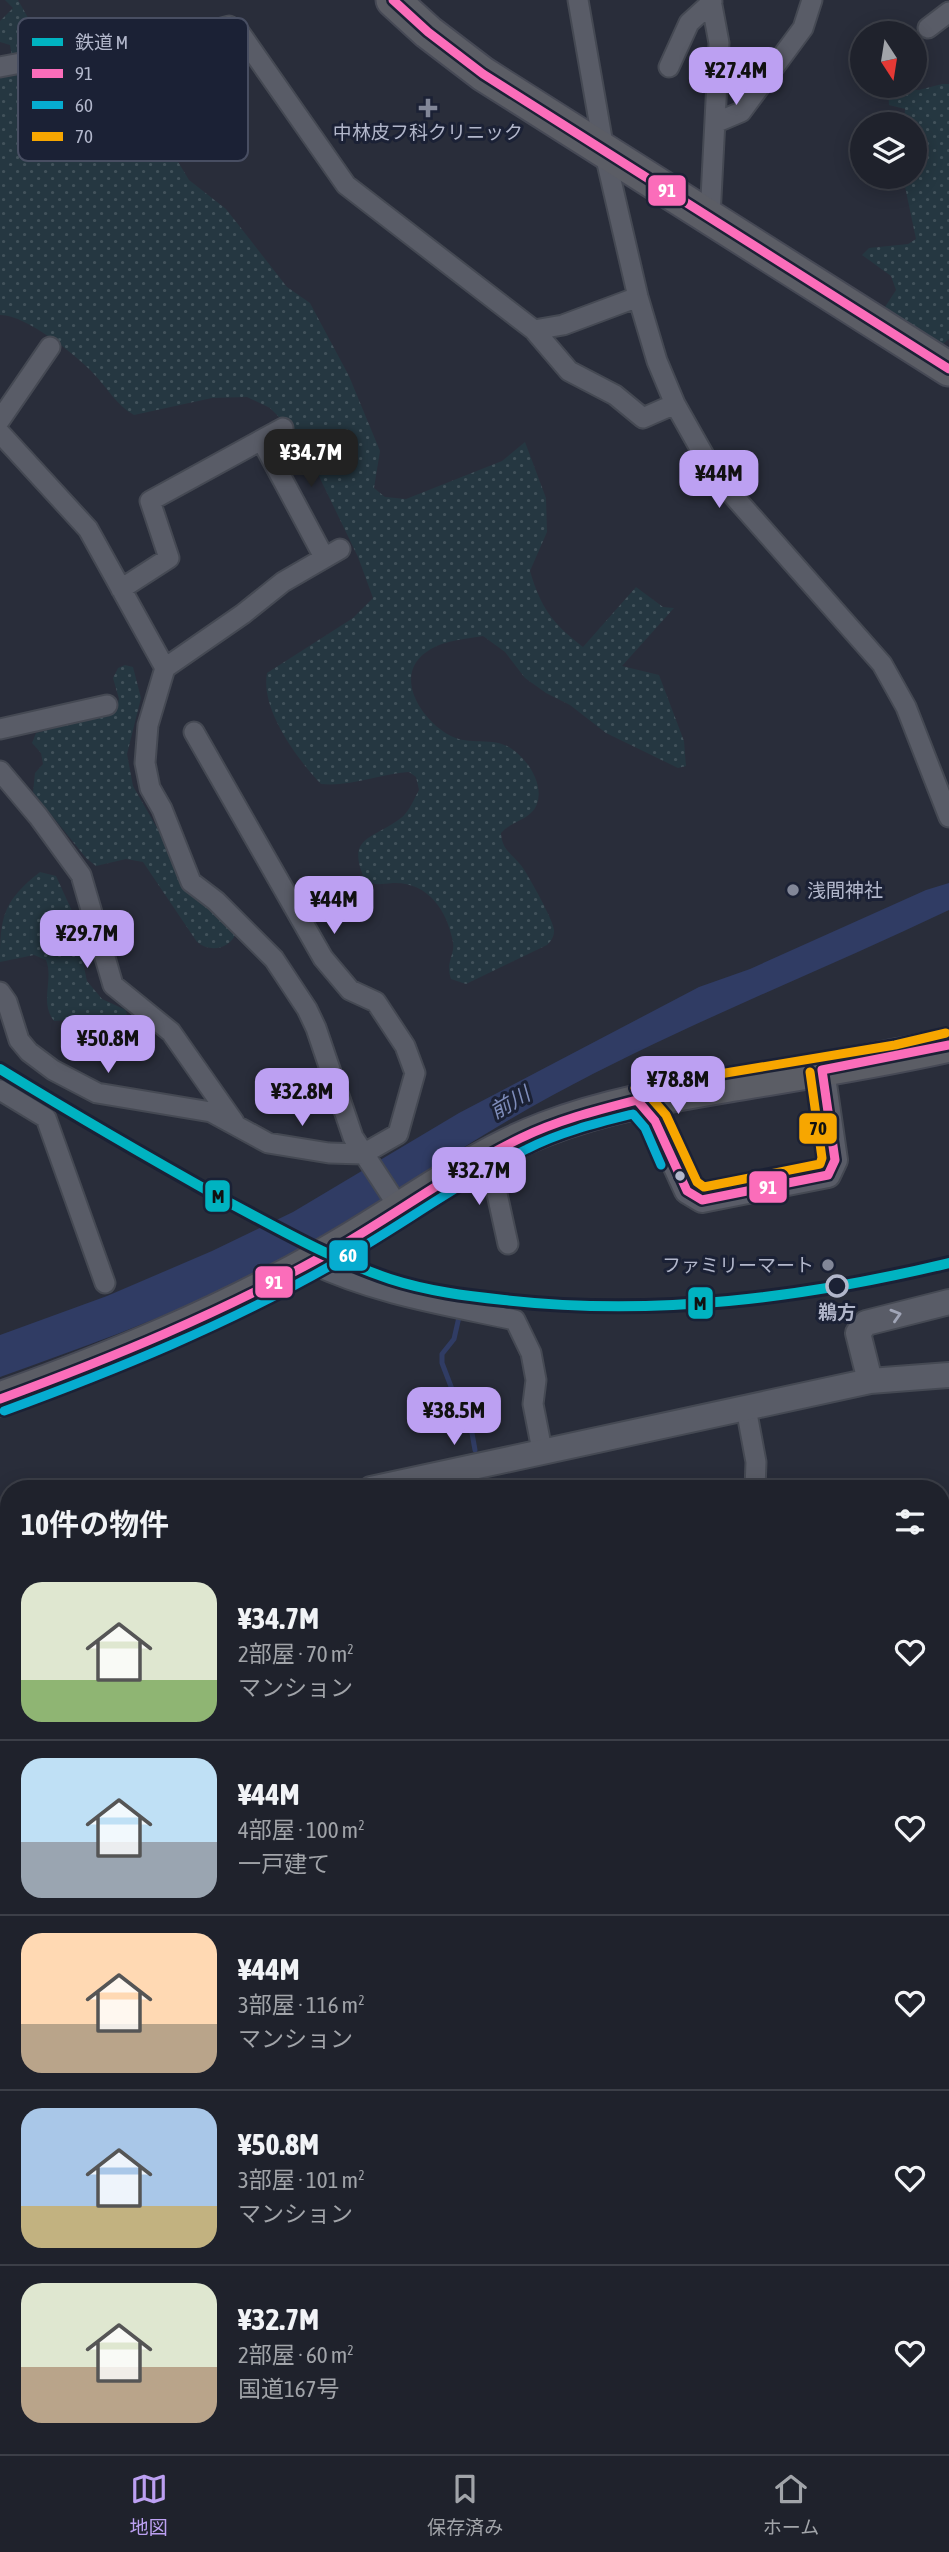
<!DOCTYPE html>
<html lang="ja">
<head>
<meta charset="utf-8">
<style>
  :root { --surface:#1f222c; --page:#272a34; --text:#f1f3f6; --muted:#a1a4a9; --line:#3c3f48; --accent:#bca0f2 }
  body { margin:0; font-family:"Asap Condensed","Noto Sans JP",sans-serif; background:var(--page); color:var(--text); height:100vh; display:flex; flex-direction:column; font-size:26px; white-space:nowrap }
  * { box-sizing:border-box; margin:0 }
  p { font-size:23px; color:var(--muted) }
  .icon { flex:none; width:38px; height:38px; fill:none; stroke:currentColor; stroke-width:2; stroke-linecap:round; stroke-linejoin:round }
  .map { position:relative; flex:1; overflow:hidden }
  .sheet { position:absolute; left:0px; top:1480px; width:950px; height:975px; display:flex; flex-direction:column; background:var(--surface); border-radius:28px 28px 0 0; box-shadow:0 4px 18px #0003,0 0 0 2px var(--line) }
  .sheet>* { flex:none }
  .needle { width:46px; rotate:168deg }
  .buttons { position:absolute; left:850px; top:21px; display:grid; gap:14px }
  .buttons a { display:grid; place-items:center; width:77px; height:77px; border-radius:50%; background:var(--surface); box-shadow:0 4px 18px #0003,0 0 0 2px var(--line); font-size:35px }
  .price { position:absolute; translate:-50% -60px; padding:0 16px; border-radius:14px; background:var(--accent); color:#111; font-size:23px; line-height:46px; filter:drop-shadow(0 2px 4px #0008) }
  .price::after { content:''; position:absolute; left:50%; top:42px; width:21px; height:16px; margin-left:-10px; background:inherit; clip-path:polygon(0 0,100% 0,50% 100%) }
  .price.active { background:#222; color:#fff }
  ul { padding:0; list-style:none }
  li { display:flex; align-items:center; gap:21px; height:175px; padding:0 21px }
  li+li { border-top:2px solid var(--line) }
  li span { display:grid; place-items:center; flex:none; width:196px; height:140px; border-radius:21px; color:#555 }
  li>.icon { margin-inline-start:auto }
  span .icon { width:84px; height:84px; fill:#fffc; stroke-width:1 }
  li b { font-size:30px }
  h2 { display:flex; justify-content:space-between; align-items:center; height:84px; padding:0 21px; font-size:30px }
  .dock { display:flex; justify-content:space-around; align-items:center; height:98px; border-top:2px solid var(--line); background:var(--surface); font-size:19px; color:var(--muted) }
  .dock a { display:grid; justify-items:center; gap:4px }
  .dock .active { color:var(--accent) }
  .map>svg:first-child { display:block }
  .grass { fill:url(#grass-dots) }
  .water { fill:#303c64 }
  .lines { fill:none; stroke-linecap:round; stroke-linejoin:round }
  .stream { stroke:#303c64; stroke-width:5 }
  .minor-casing { stroke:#454953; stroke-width:23 }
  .tertiary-casing { stroke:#454953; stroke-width:28 }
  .trunk-casing { stroke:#464955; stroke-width:37 }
  .minor { stroke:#595c67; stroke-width:19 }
  .tertiary { stroke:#595c67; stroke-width:24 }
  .trunk { stroke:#5b5d65; stroke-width:33 }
  .bus-1-casing { stroke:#1b2135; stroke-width:14 }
  .bus-2-casing { stroke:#1b2135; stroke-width:14 }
  .bus-3-casing { stroke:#1b2135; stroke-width:14 }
  .bus-1 { stroke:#fb6dba; stroke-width:9 }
  .bus-2 { stroke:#06acd0; stroke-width:9 }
  .bus-3 { stroke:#f7a600; stroke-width:9 }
  .rail-1-casing { stroke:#1b2135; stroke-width:16 }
  .rail-1 { stroke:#00b3c1; stroke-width:10 }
  .oneway { stroke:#a0a5b7 }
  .poi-dot { fill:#828798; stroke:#1b2135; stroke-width:2.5 }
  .bus-dot { fill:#b2b7cb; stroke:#1b2135; stroke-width:2.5 }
  .stop-dot { fill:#1b2135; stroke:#b2b7cb; stroke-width:3.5 }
  .labels { text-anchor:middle; stroke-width:6; stroke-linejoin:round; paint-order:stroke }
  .poi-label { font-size:19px; fill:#b2b7cb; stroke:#1b2135 }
  .stop-label { font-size:19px; font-weight:bold; fill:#b2b7cb; stroke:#1b2135 }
  .water-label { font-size:21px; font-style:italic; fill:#7e8cba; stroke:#1b2135 }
  .key { fill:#1b2135; stroke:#484e62; stroke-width:2 }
  .key-label { font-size:19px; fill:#b2b7cb }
  .line-badge { stroke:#1b2135; stroke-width:2.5 }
  .badge-label { font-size:19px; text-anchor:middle; font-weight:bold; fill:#fff }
  .pale-badge-label { font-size:19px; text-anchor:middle; font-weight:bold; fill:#111 }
</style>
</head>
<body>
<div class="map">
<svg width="949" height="2454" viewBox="0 0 949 2454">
  <defs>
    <pattern id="grass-dots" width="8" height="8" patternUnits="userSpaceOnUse" patternTransform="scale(1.75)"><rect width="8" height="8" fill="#253741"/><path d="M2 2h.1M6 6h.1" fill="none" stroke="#42525b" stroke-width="1.8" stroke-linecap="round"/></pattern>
  </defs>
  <rect width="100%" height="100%" fill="#292d3a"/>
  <path class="grass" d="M 5,0 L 18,0 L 36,32 L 41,50 L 12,56 L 10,45 L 0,42 L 0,21 L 13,8 Z
    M 109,63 L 124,72 L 189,180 L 226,209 L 287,287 L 310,303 L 349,376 L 380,451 L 374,488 L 385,497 L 406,499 L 502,461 L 525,442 L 546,498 L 547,532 L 530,571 C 541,608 552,623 583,647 L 636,587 L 663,607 L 674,608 L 622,666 L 659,675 L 684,741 L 686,766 L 678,768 L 606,733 L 570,705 L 546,693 L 525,678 L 505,652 L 483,636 C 467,639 446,640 431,649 C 390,672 420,720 451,736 C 470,746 494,736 512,749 C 528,760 544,784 537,804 C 531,820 511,821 501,833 C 502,851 513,854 523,868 C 529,877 555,923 554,931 C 554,937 551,941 547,945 L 466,984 L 451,979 C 445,962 455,956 453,942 C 447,910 428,882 393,883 C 383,884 376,885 366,883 C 345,836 370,841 401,818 C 409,812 414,799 419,790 L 416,777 L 409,772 C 379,774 350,787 321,784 C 297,759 260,709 267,673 L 353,618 L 373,598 L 358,557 L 301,439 L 270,408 L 247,397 L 212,398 L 134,415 C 116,405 107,387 92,372 C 76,355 24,314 0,315 L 0,77 Z
    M 942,84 L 949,84 L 949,339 L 939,347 L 883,310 L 896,290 L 891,276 L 862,255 L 869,248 L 908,244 L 916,239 L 903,177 L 915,177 L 915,124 L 904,124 L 905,109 L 889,105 L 888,88 L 919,90 Z
    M 125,665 L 133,667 L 141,698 L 127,754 L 133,786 L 160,833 L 181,880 L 236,933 C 230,949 210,953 197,942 L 143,862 L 126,859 L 96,866 L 86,858 L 33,792 L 35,773 L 43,764 L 41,753 L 32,743 L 36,733 L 115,712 L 119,699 L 113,678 L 118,668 Z
    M 40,872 L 56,876 L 72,911 L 87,981 L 102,999 L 126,1010 L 127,1016 L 54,1021 C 39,1002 54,980 46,960 L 34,955 L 0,962 C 0,917 3,901 40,872 Z"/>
  <path class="water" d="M 949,883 L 949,910 C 817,973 682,1025 553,1095 C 446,1153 347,1228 237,1282 C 161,1320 80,1348 0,1377 L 0,1335 L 107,1296 L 212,1251 L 293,1212 L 459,1113 L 699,987 L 750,969 L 926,890 Z
    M 949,2264 L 949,2334 L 942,2335 L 942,2265 Z"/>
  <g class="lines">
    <path class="stream" d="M 459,1317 L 454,1339 L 442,1354 L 442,1363 L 455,1397 L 467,1405 L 475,1450
      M 467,1489 L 468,1484
      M 0,1939 L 9,1954
      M 115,2446 L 116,2454
      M 873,2446 L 876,2454"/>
    <g class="minor-casing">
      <path id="minor" d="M 578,0 L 604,150 L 638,297 L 657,361 L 675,404 L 715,475 L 882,664 L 906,707 L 949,817
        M 928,28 L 949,12
        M 0,67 L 53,57 L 162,44 L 229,26 L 240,33 L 346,185 L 534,330 L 563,325 L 638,297
        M 669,67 L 689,23 L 712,2
        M 715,123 L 741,112 L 803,28 L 812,0
        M 710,217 L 719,43 L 711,0
        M 534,330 L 569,371 L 615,395 L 643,418 L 675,404
        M 0,420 L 50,347
        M 0,433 L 88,529 L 165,668
        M 262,441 L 324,557
        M 340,549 L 283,582 L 243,614 L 165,668 L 148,725 L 145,763 L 150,788 L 162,809 L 191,882 L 216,901 L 274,959 L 307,1009 L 316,1028 L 353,1137 L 400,1209
        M 121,589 L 169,558 L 150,501 L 283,428
        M 0,729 L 107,705
        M 0,771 L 38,816 L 81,875 L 113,985 L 171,1032 L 234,1122
        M 0,992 L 7,1002 L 19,1040 L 29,1052 L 53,1070 L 97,1093 L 211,1112 L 268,1143 L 329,1153 L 363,1154 L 398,1134 L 415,1073 L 405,1046 L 376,1002 L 350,990 L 323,958 L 194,732
        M 0,1090 L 46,1118 L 105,1283
        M 485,1158 L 492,1171 L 508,1244
        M 310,1263 C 374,1294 445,1305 515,1320 L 531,1353 L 536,1380 L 533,1404 L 542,1450
        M 746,1408 L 756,1462 L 755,1489
        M 942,2011 L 949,2011
        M 0,2041 L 9,2056
        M 0,2084 L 9,2081
        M 942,2355 L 949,2356
        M 165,2446 L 167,2454
        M 609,2446 L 611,2454
        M 757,2454 L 780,2454
        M 789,2454 L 816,2446"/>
    </g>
    <g class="tertiary-casing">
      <path id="tertiary" d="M 637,1100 L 655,1121 L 687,1191 L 702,1200 L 828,1175 L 835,1160 L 822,1070
        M 870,1381 L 858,1333 L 866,1323 L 949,1302
        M 371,1489 L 870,1381 L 949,1375
        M 0,1598 L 9,1593"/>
    </g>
    <g class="trunk-casing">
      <path id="trunk" d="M 393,0 L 428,32 L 483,74 L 949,369
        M 0,1399 C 115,1358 218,1315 324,1255 C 398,1214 466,1159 545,1129 C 607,1105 670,1095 735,1084 C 807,1072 878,1061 949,1045"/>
    </g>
    <use href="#minor" class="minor"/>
    <use href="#tertiary" class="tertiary"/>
    <use href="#trunk" class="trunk"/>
    <g class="bus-1-casing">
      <path id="bus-1" d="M 393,0 L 428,32 L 483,74 L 949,369
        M 0,1399 C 112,1358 221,1313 325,1255 C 391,1218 453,1171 521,1138 C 558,1120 598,1110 637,1100 L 655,1121 L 687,1191 L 702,1200 L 828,1175 L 835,1160 L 822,1070 L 949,1045"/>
    </g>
    <g class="bus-2-casing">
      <path id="bus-2" d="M 4,1411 C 116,1370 226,1325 330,1266 C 397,1229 458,1182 527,1149 C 560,1132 597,1123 633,1114 L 645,1128 L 661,1165"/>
    </g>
    <g class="bus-3-casing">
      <path id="bus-3" d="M 635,1088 L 895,1045 L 946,1033
        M 646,1092 L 666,1115 L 697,1182 L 704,1187 L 820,1164 L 822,1158 L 810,1072"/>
    </g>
    <use href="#bus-1" class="bus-1"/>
    <use href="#bus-2" class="bus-2"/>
    <use href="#bus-3" class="bus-3"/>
    <g class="rail-1-casing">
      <path id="rail-1" d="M 0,1069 C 75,1115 151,1159 228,1202 C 281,1230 333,1260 390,1279 C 427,1291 466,1296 504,1300 C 655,1317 803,1298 949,1263"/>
    </g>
    <use href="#rail-1" class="rail-1"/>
  </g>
  <defs><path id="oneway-chevron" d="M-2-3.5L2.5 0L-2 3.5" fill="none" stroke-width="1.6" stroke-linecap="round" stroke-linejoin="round" transform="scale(1.75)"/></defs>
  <use class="oneway" href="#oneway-chevron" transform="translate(896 1315) rotate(-17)"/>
  <g class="poi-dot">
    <path d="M424.5 97.5h7v7h7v7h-7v7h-7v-7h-7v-7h7z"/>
    <circle cx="793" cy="890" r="7"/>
    <circle cx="828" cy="1265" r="7"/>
  </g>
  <circle class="bus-dot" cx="680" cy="1176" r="6"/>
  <circle class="stop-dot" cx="837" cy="1286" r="10"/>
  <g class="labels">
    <g class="poi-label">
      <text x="428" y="139">中林皮フ科クリニック</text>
      <text x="807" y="897" text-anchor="start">浅間神社</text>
      <text x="814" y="1272" text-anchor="end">ファミリーマート</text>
    </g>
    <g class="stop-label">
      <text x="837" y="1319">鵜方</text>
    </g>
    <g class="water-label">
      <text transform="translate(510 1103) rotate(-30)" y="7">前川</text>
    </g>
  </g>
  <rect x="18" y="18" width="230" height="143" rx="10" class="key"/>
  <rect x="32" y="38" width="31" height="8" fill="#00b3c1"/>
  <rect x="32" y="69" width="31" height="9" fill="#fb6dba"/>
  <rect x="32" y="101" width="31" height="8" fill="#06acd0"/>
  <rect x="32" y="132" width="31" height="9" fill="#f7a600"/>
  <g class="key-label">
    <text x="75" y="49">鉄道 M</text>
    <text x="75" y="80">91</text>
    <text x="75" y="112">60</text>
    <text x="75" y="143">70</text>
  </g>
  <g class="line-badge">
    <rect x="647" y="174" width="40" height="33" rx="7" fill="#fb6dba"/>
    <rect x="798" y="1112" width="40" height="33" rx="7" fill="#f7a600"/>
    <rect x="748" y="1170" width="40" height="34" rx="7" fill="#fb6dba"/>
    <rect x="204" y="1179" width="27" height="34" rx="7" fill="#00b3c1"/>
    <rect x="328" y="1239" width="41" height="33" rx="7" fill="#06acd0"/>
    <rect x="254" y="1265" width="40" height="34" rx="7" fill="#fb6dba"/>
    <rect x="687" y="1286" width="27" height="34" rx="7" fill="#00b3c1"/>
  </g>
  <g class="badge-label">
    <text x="667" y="197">91</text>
    <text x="768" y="1194">91</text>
    <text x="348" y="1262">60</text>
    <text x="274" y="1289">91</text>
  </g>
  <g class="pale-badge-label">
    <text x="818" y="1135">70</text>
    <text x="218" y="1203">M</text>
    <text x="700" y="1310">M</text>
  </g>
</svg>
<div class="buttons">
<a><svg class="needle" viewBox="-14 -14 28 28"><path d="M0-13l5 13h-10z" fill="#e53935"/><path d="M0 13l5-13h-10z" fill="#a1a4a9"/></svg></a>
<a><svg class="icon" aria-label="layers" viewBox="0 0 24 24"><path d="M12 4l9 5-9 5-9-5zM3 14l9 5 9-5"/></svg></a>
</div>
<b class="price" style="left:736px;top:107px">¥27.4M</b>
<b class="price active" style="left:311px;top:489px">¥34.7M</b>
<b class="price" style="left:719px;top:510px">¥44M</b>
<b class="price" style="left:334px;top:936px">¥44M</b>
<b class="price" style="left:87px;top:970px">¥29.7M</b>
<b class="price" style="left:108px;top:1075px">¥50.8M</b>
<b class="price" style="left:678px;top:1116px">¥78.8M</b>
<b class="price" style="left:302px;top:1128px">¥32.8M</b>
<b class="price" style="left:479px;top:1207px">¥32.7M</b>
<b class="price" style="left:454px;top:1447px">¥38.5M</b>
<section class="sheet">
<h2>10件の物件<svg class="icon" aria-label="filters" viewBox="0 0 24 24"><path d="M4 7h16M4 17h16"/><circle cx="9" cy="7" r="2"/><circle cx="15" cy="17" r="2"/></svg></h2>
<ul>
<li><span style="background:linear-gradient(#dfe7d0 70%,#8fb573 0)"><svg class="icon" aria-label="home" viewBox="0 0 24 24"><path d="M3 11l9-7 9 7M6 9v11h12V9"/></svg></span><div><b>¥34.7M</b><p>2部屋 · 70 m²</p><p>マンション</p></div><svg class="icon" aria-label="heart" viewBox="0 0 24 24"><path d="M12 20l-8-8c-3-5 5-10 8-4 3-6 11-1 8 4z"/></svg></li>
<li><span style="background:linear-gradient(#bfe0f5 60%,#9aa5b1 0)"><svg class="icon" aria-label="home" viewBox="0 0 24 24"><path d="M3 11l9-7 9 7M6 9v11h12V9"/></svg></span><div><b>¥44M</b><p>4部屋 · 100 m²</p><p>一戸建て</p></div><svg class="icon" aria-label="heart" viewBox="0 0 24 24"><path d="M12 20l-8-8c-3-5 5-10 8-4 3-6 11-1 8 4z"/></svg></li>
<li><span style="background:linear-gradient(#ffd9b3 65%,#b9a48a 0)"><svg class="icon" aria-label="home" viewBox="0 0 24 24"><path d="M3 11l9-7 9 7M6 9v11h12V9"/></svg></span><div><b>¥44M</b><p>3部屋 · 116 m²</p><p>マンション</p></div><svg class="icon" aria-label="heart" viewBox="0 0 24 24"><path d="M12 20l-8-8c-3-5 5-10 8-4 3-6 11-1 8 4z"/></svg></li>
<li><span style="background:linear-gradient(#a9c7e8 70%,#c2b280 0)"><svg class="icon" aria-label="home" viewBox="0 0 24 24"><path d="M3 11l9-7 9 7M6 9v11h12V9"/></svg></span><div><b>¥50.8M</b><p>3部屋 · 101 m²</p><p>マンション</p></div><svg class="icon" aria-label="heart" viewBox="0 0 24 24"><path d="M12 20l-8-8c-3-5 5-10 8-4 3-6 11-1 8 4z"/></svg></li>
<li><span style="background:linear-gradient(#dfe7d0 60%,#b9a48a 0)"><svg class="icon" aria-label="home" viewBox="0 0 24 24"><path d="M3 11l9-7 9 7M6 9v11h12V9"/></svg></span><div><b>¥32.7M</b><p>2部屋 · 60 m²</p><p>国道167号</p></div><svg class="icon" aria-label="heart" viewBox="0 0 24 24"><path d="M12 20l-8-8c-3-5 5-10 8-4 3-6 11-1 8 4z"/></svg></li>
</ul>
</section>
</div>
<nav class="dock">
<a class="active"><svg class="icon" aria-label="map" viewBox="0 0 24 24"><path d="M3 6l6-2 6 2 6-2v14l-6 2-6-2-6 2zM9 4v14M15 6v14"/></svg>地図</a>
<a><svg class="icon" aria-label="saved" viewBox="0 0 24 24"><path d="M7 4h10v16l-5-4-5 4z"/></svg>保存済み</a>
<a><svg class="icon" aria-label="home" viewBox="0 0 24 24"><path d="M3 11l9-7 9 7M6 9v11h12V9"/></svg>ホーム</a>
</nav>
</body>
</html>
